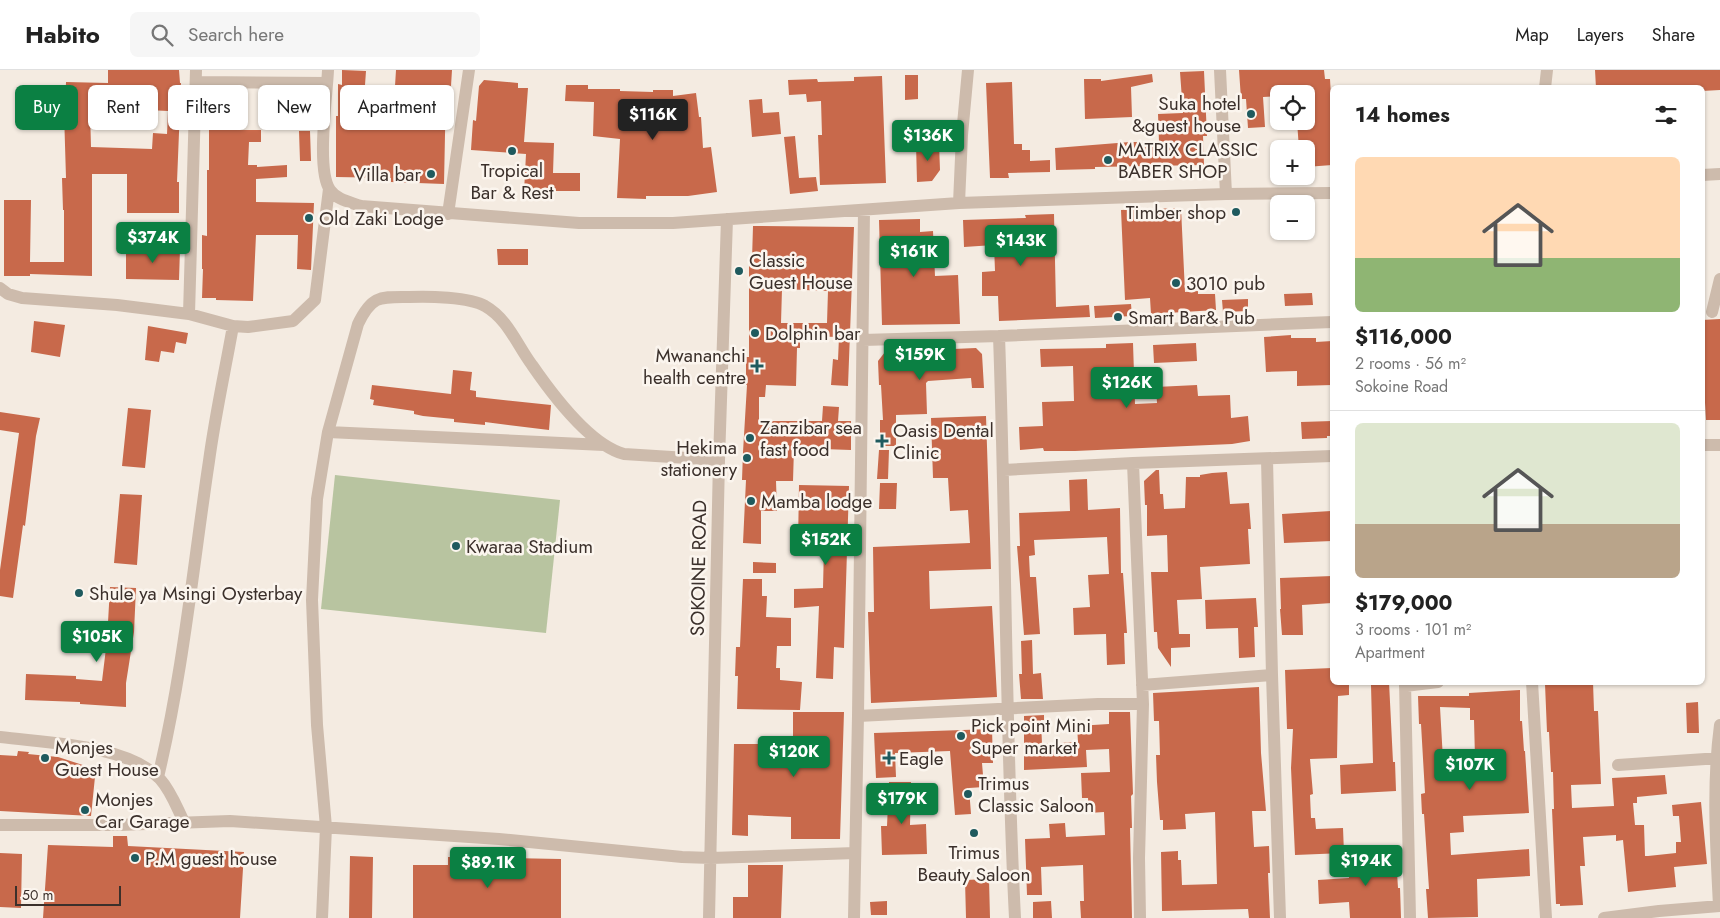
<!DOCTYPE html>
<html lang="en">
<head>
<meta charset="utf-8">
<style>
  :root { --surface:#fff; --page:#f6f6f6; --text:#222; --muted:#767676; --line:#e0e0e0; --accent:#0b8043 }
  body { margin:0; font-family:Jost,sans-serif; background:var(--page); color:var(--text); height:100vh; display:flex; flex-direction:column; font-size:19px; white-space:nowrap }
  * { box-sizing:border-box; margin:0 }
  p { font-size:16px; color:var(--muted) }
  .icon { flex:none; width:28px; height:28px; fill:none; stroke:currentColor; stroke-width:2; stroke-linecap:round; stroke-linejoin:round }
  .map { position:relative; flex:1; overflow:hidden }
  .sheet { position:absolute; left:1330px; top:15px; width:375px; height:600px; display:flex; flex-direction:column; background:var(--surface); border-radius:8px; box-shadow:0 1px 4px #0004 }
  .sheet>* { flex:none }
  .hud { position:absolute; left:15px; top:15px; width:475px; height:45px; display:flex; gap:10px }
  .buttons { position:absolute; left:1270px; top:15px; display:grid; gap:10px }
  .buttons a { display:grid; place-items:center; width:45px; height:45px; border-radius:8px; background:var(--surface); box-shadow:0 1px 4px #0004; font-size:25px }
  .scale { position:absolute; left:15px; bottom:12px; width:106px; box-sizing:border-box; padding-left:5px; border:2px solid #3b302b; border-top:0; font-size:14px; line-height:18px; white-space:nowrap; color:#3b302b; -webkit-text-stroke:4px #fbf5ee; paint-order:stroke }
  .price { position:absolute; translate:-50% -42px; padding:0 11px; border-radius:5px; background:var(--accent); color:#fff; font-size:16px; line-height:32px; filter:drop-shadow(0 1px 2px #0008) }
  .price::after { content:''; position:absolute; left:50%; top:30px; width:15px; height:11px; margin-left:-8px; background:inherit; clip-path:polygon(0 0,100% 0,50% 100%) }
  .price.on { background:#222; color:#fff }
  ul { padding:0; list-style:none }
  li { display:grid; align-content:center; gap:10px; height:265px; padding:0 25px }
  li+li { border-top:1px solid var(--line) }
  li span { display:grid; place-items:center; height:155px; border-radius:8px; color:#555 }
  li>.icon { margin-inline-start:auto }
  span .icon { width:90px; height:90px; fill:#fffc; stroke-width:1 }
  li b { font-size:21px }
  h2 { display:flex; justify-content:space-between; align-items:center; height:60px; padding:0 25px; font-size:21px }
  .chip { padding:0 18px; border-radius:8px; background:var(--surface); box-shadow:0 1px 4px #0004; font-size:18px; line-height:45px }
  .chip.on { background:var(--accent); color:#fff }
  header { display:flex; align-items:center; gap:30px; box-sizing:border-box; height:70px; padding:0 25px; background:var(--surface); border-bottom:1px solid var(--line) }
  header strong { font-size:24px }
  nav { display:flex; gap:28px; margin-inline-start:auto; font-size:18px }
  .search { width:350px; height:45px; background:var(--page); display:flex; align-items:center; gap:12px; box-sizing:border-box; padding:0 18px; border-radius:8px; color:var(--muted); font-size:19px }
  .map>svg:first-child { display:block }
  .green { fill:#b8c4a0 }
  .building { fill:#c8694b; fill-rule:evenodd }
  .lines { fill:none; stroke-linecap:round; stroke-linejoin:round }
  .minor { stroke:#cdbbac; stroke-width:12 }
  .poi-dot { fill:#1f5a5e; stroke:#fbf5ee; stroke-width:2 }
  .labels { text-anchor:middle; stroke-width:5; stroke-linejoin:round; paint-order:stroke }
  .poi-label { font-size:19px; fill:#3b302b; stroke:#fbf5ee; text-anchor:start }
  .street-label { font-size:19px; fill:#3b302b; stroke:#fbf5ee }
</style>
</head>
<body>
<header>
<strong>Habito</strong>
<div class="search"><svg class="icon" aria-label="search" viewBox="0 0 24 24"><circle cx="10" cy="10" r="6"/><path d="M15 15l6 6"/></svg>Search here</div>
<nav><a>Map</a><a>Layers</a><a>Share</a></nav>
</header>
<div class="map">
<svg width="1720" height="848" viewBox="0 0 1720 848">
  <rect width="100%" height="100%" fill="#f4ebe1"/>
  <path class="green" d="M 335,405 L 560,430 L 546,563 L 321,539 Z"/>
  <path class="building" d="M 108,0 L 179,0 L 180,13 L 181,13 L 177,112 L 179,112 L 179,143 L 127,143 L 127,104 L 92,104 L 92,206 L 30,204 L 30,206 L 4,206 L 4,130 L 31,130 L 30,192 L 64,192 L 64,140 L 63,140 L 62,108 L 66,108 L 64,42 L 65,42 L 66,12 L 108,13 ZM 126,39 L 168,41 L 167,64 L 153,63 L 152,79 L 91,77 L 90,40 Z
    M 342,0 L 366,1 L 365,15 L 395,16 L 396,0 L 452,0 L 451,16 L 446,15 L 444,114 L 391,112 L 391,108 L 336,107 L 336,46 L 338,46 L 338,14 L 342,15 ZM 391,27 L 417,28 L 416,50 L 391,49 Z
    M 1239,0 L 1324,0 L 1325,9 L 1330,9 L 1332,43 L 1332,95 L 1306,97 L 1306,79 L 1299,79 L 1297,51 L 1306,51 L 1306,24 L 1279,24 L 1279,26 L 1263,27 L 1265,57 L 1248,58 L 1246,29 L 1241,29 Z
    M 1595,0 L 1720,0 L 1720,20 L 1702,21 L 1702,18 L 1596,18 Z
    M 1204,1 L 1207,66 L 1203,66 L 1204,95 L 1095,97 L 1095,99 L 1056,100 L 1055,78 L 1130,72 L 1159,72 L 1158,44 L 1183,43 L 1180,2 Z
    M 1152,4 L 1153,12 L 1131,17 L 1132,47 L 1085,49 L 1084,9 L 1101,9 L 1101,11 Z
    M 905,5 L 918,5 L 918,29 L 905,30 Z
    M 882,6 L 886,113 L 820,115 L 818,65 L 822,65 L 821,31 L 807,32 L 806,24 L 789,25 L 788,10 L 817,9 L 818,12 L 854,11 L 854,7 Z
    M 484,10 L 518,13 L 518,18 L 528,18 L 524,72 L 554,73 L 553,103 L 580,103 L 580,121 L 552,121 L 552,123 L 524,122 L 526,84 L 471,80 L 473,50 L 476,51 L 479,16 Z
    M 1012,12 L 1014,74 L 1022,74 L 1022,80 L 1030,80 L 1030,91 L 1050,90 L 1050,102 L 1008,103 L 1009,108 L 990,108 L 986,13 Z
    M 566,15 L 588,15 L 588,19 L 620,19 L 620,21 L 653,22 L 653,20 L 673,20 L 673,26 L 696,23 L 699,47 L 701,47 L 703,78 L 711,77 L 717,122 L 688,126 L 646,126 L 646,129 L 617,128 L 620,69 L 593,66 L 594,32 L 565,31 Z
    M 236,22 L 236,60 L 261,60 L 261,72 L 249,72 L 248,95 L 257,95 L 257,97 L 287,95 L 287,107 L 256,109 L 256,132 L 314,133 L 311,200 L 297,199 L 298,165 L 256,165 L 253,231 L 216,230 L 216,228 L 202,228 L 203,199 L 202,199 L 202,165 L 207,166 L 207,100 L 209,100 L 209,57 L 207,57 L 206,31 L 215,23 Z
    M 762,29 L 763,43 L 779,42 L 781,64 L 752,67 L 749,30 Z
    M 299,61 L 310,61 L 311,91 L 300,91 Z
    M 795,66 L 799,108 L 816,107 L 818,121 L 790,124 L 784,67 Z
    M 939,73 L 940,100 L 932,111 L 917,112 L 916,74 Z
    M 1181,138 L 1185,222 L 1198,221 L 1198,224 L 1215,224 L 1216,240 L 1151,244 L 1150,228 L 1125,230 L 1121,140 Z
    M 1054,144 L 1056,237 L 1089,235 L 1090,247 L 999,251 L 998,226 L 982,226 L 982,202 L 995,201 L 994,175 L 964,177 L 963,150 L 1026,148 L 1025,145 Z
    M 920,149 L 920,162 L 933,161 L 935,206 L 958,205 L 960,254 L 882,255 L 879,150 Z
    M 753,156 L 854,157 L 848,316 L 831,315 L 833,289 L 838,290 L 839,267 L 800,266 L 800,278 L 797,278 L 796,316 L 766,315 L 765,327 L 759,327 L 759,351 L 822,351 L 823,336 L 839,337 L 838,351 L 851,351 L 851,380 L 794,378 L 793,411 L 776,411 L 777,441 L 761,441 L 761,474 L 743,473 L 746,410 L 742,410 L 743,382 L 747,315 L 746,315 L 746,287 L 749,287 L 749,190 L 752,190 ZM 782,219 L 828,221 L 827,253 L 781,253 Z
    M 126,178 L 180,179 L 179,210 L 126,209 Z
    M 497,179 L 528,179 L 528,195 L 498,195 Z
    M 1312,223 L 1313,235 L 1285,236 L 1284,224 Z
    M 1248,229 L 1248,241 L 1223,242 L 1222,230 Z
    M 1131,234 L 1132,246 L 1095,248 L 1094,236 Z
    M 1720,249 L 1720,350 L 1706,350 L 1703,298 L 1702,250 Z
    M 34,251 L 65,255 L 60,287 L 31,282 Z
    M 148,256 L 188,263 L 186,274 L 176,272 L 174,283 L 161,281 L 159,292 L 145,290 Z
    M 1291,265 L 1291,268 L 1316,268 L 1316,272 L 1332,271 L 1332,315 L 1297,316 L 1297,301 L 1266,302 L 1264,267 Z
    M 1133,273 L 1135,334 L 1157,333 L 1156,317 L 1197,315 L 1198,326 L 1230,325 L 1231,348 L 1248,346 L 1250,371 L 1232,374 L 1075,381 L 1044,381 L 1043,378 L 1020,380 L 1019,357 L 1043,356 L 1042,332 L 1074,331 L 1073,296 L 1041,297 L 1040,279 L 1106,278 L 1106,274 Z
    M 1196,273 L 1197,291 L 1154,293 L 1153,275 Z
    M 976,278 L 982,284 L 984,318 L 972,318 L 971,308 L 928,311 L 926,313 L 927,344 L 896,345 L 896,376 L 880,376 L 880,350 L 883,350 L 881,315 L 879,315 L 878,291 L 885,282 Z
    M 453,300 L 472,302 L 470,320 L 476,321 L 476,327 L 551,335 L 549,360 L 485,352 L 485,355 L 454,352 L 454,349 L 423,346 L 414,344 L 414,341 L 373,335 L 374,330 L 370,329 L 372,315 L 451,324 Z
    M 128,338 L 151,340 L 145,398 L 122,396 Z
    M 0,342 L 40,348 L 36,366 L 25,456 L 23,455 L 13,528 L 0,526 L 0,500 L 19,363 L 0,360 Z
    M 986,346 L 991,499 L 929,501 L 930,539 L 992,536 L 997,627 L 871,633 L 868,542 L 874,542 L 873,477 L 970,473 L 968,440 L 950,441 L 948,408 L 933,408 L 931,348 Z
    M 1332,351 L 1332,366 L 1327,366 L 1327,368 L 1302,369 L 1301,352 Z
    M 879,380 L 889,380 L 888,409 L 877,409 Z
    M 1156,400 L 1159,400 L 1160,424 L 1163,424 L 1164,439 L 1185,438 L 1186,407 L 1200,407 L 1200,405 L 1212,403 L 1227,402 L 1230,434 L 1249,433 L 1251,459 L 1248,459 L 1250,494 L 1200,497 L 1202,529 L 1177,530 L 1179,564 L 1190,564 L 1190,577 L 1171,578 L 1171,597 L 1158,578 L 1157,562 L 1154,562 L 1151,502 L 1168,502 L 1167,465 L 1147,466 L 1147,435 L 1145,435 L 1144,411 Z
    M 1087,409 L 1088,440 L 1120,438 L 1121,503 L 1123,503 L 1127,563 L 1124,563 L 1125,594 L 1107,595 L 1106,564 L 1074,565 L 1073,538 L 1090,537 L 1088,505 L 1109,504 L 1107,467 L 1034,470 L 1035,485 L 1029,486 L 1030,507 L 1036,507 L 1040,564 L 1024,565 L 1017,476 L 1020,476 L 1019,443 L 1070,441 L 1069,410 Z
    M 880,413 L 897,413 L 896,439 L 879,439 Z
    M 799,415 L 849,416 L 844,578 L 834,577 L 833,609 L 816,608 L 819,536 L 794,538 L 794,519 L 823,518 L 824,476 L 798,475 Z
    M 120,424 L 142,425 L 137,495 L 114,493 Z
    M 1331,441 L 1332,471 L 1284,473 L 1282,444 Z
    M 753,492 L 776,493 L 776,503 L 753,503 Z
    M 1332,506 L 1332,533 L 1302,535 L 1303,565 L 1282,565 L 1280,539 L 1281,539 L 1280,508 Z
    M 743,509 L 762,509 L 762,526 L 767,526 L 766,547 L 791,548 L 791,576 L 777,576 L 776,598 L 780,598 L 780,610 L 802,612 L 800,640 L 737,639 L 738,606 L 735,606 L 736,577 L 740,577 Z
    M 110,517 L 136,518 L 134,562 L 126,613 L 126,637 L 80,634 L 80,632 L 25,630 L 26,604 L 76,606 L 76,609 L 102,611 L 107,570 Z
    M 1256,528 L 1258,557 L 1254,557 L 1255,587 L 1239,588 L 1238,558 L 1206,559 L 1205,530 Z
    M 1032,570 L 1033,604 L 1041,603 L 1043,629 L 1021,629 L 1019,604 L 1022,604 L 1021,571 Z
    M 1332,598 L 1332,612 L 1349,612 L 1349,625 L 1338,626 L 1337,688 L 1310,689 L 1313,724 L 1310,725 L 1311,748 L 1315,748 L 1316,759 L 1343,758 L 1344,783 L 1295,785 L 1291,698 L 1293,659 L 1287,659 L 1285,600 Z
    M 1376,612 L 1389,612 L 1393,692 L 1395,692 L 1396,721 L 1341,724 L 1340,695 L 1373,693 L 1371,615 L 1376,615 Z
    M 1565,612 L 1593,612 L 1594,641 L 1598,641 L 1601,714 L 1571,715 L 1572,738 L 1614,736 L 1612,708 L 1665,705 L 1667,724 L 1637,727 L 1637,733 L 1633,733 L 1635,755 L 1644,755 L 1645,786 L 1648,786 L 1676,783 L 1676,772 L 1681,772 L 1679,746 L 1673,746 L 1672,735 L 1701,732 L 1707,794 L 1674,797 L 1676,817 L 1628,822 L 1623,770 L 1616,771 L 1616,765 L 1583,767 L 1585,796 L 1580,796 L 1583,835 L 1560,836 L 1560,834 L 1556,834 L 1552,739 L 1554,739 L 1553,702 L 1551,702 L 1549,662 L 1547,662 L 1545,614 Z
    M 1259,617 L 1261,683 L 1266,741 L 1252,741 L 1254,777 L 1269,776 L 1270,803 L 1268,803 L 1270,848 L 1249,848 L 1248,839 L 1162,841 L 1161,782 L 1178,781 L 1178,790 L 1181,790 L 1182,815 L 1217,814 L 1215,742 L 1185,744 L 1186,759 L 1163,760 L 1163,750 L 1160,750 L 1157,712 L 1156,685 L 1160,685 L 1159,651 L 1154,651 L 1153,623 Z
    M 1520,620 L 1520,651 L 1522,651 L 1524,681 L 1525,681 L 1529,743 L 1463,746 L 1464,762 L 1450,763 L 1451,785 L 1529,779 L 1530,806 L 1477,809 L 1478,847 L 1428,848 L 1426,819 L 1429,819 L 1424,744 L 1422,744 L 1421,724 L 1425,723 L 1421,654 L 1419,654 L 1418,626 L 1469,626 L 1469,623 ZM 1440,637 L 1470,638 L 1470,650 L 1474,650 L 1475,688 L 1443,690 Z
    M 1698,632 L 1699,663 L 1687,663 L 1686,633 Z
    M 793,642 L 844,642 L 840,769 L 791,769 L 791,747 L 748,745 L 748,766 L 732,765 L 734,674 L 793,674 Z
    M 1109,642 L 1130,642 L 1133,724 L 1131,726 L 1132,758 L 1130,758 L 1132,848 L 1081,848 L 1080,831 L 1084,831 L 1083,795 L 1041,797 L 1042,825 L 1027,825 L 1025,769 L 1050,768 L 1049,754 L 1065,753 L 1066,767 L 1105,765 L 1104,742 L 1089,743 L 1088,728 L 1082,728 L 1081,703 L 1110,702 L 1109,679 L 1086,680 L 1087,697 L 1024,700 L 1024,646 L 1044,645 L 1044,650 L 1041,650 L 1042,674 L 1078,672 L 1077,656 L 1109,654 Z
    M 992,659 L 993,693 L 982,693 L 984,717 L 969,718 L 971,744 L 955,745 L 950,681 L 895,683 L 896,707 L 876,708 L 874,663 Z
    M 18,681 L 29,682 L 28,684 L 58,687 L 89,697 L 96,697 L 91,746 L 0,741 L 0,685 L 17,686 Z
    M 889,712 L 911,712 L 910,755 L 926,754 L 927,784 L 882,785 L 881,756 L 887,756 Z
    M 113,766 L 127,766 L 128,776 L 244,782 L 240,848 L 43,848 L 48,775 L 113,777 Z
    M 1373,778 L 1373,787 L 1396,787 L 1398,818 L 1400,818 L 1401,848 L 1350,848 L 1349,832 L 1319,834 L 1318,810 L 1349,808 L 1347,779 Z
    M 0,783 L 22,784 L 21,838 L 0,837 Z
    M 350,786 L 373,787 L 372,848 L 349,848 Z
    M 448,787 L 561,789 L 561,848 L 413,848 L 413,795 L 448,795 Z
    M 748,795 L 783,795 L 781,848 L 733,848 L 733,827 L 748,827 Z
    M 989,809 L 990,848 L 966,848 L 965,810 Z
    M 887,831 L 887,845 L 871,845 L 870,832 Z
    M 1051,831 L 1052,848 L 1033,848 L 1033,832 Z"/>
  <g class="lines">
    <path class="minor" d="M 328,0 C 327,26 316,100 330,120 C 337,130 350,132 361,136 L 579,153 L 673,153 L 959,133 L 1226,124 L 1332,123
      M 1220,0 L 1226,124
      M 196,12 L 327,13
      M 1545,18 L 1547,0
      M 1702,105 L 1720,104
      M 959,133 L 962,65 L 968,0
      M 448,144 L 469,0
      M 0,218 L 8,224 L 22,228 L 117,235 L 189,244 L 233,256 L 248,257 L 293,251 L 315,230 L 329,119
      M 1712,242 L 1720,209
      M 189,244 L 196,0
      M 999,266 C 1006,460 1005,654 1015,848
      M 863,270 L 999,266 L 1332,252
      M 328,362 L 604,375
      M 1702,375 L 1720,375
      M 1267,389 L 1272,605 L 1280,848
      M 1133,393 L 1143,634 L 1139,788 L 1140,848
      M 1004,400 L 1133,393 L 1332,386
      M 1405,612 L 1410,848
      M 1532,612 L 1546,848
      M 1142,615 L 1272,605
      M 1405,616 L 1438,612
      M 858,646 L 1098,634 L 1143,634
      M 0,667 C 45,673 127,674 160,709 C 171,721 177,738 184,752
      M 1618,695 L 1720,688
      M 158,707 C 183,603 193,497 209,391 C 215,346 225,301 233,256
      M 0,755 L 119,755 L 230,751 L 499,769 L 682,787 L 711,788 L 855,783
      M 1719,836 C 1716,775 1712,715 1720,655
      M 322,848 L 326,757 L 317,655 L 312,530 L 317,429 L 328,362 L 358,254 C 372,225 380,227 409,227 C 427,226 470,227 485,236 C 508,249 517,275 532,295 C 552,324 590,375 624,384 L 719,390
      M 709,848 L 719,390 L 727,149
      M 854,848 L 858,646 L 864,140
      M 1604,848 L 1659,841 L 1720,836"/>
  </g>
  <g class="poi-dot">
    <circle cx="1251" cy="44" r="5"/>
    <circle cx="512" cy="81" r="5"/>
    <circle cx="1108" cy="90" r="5"/>
    <circle cx="431" cy="104" r="5"/>
    <circle cx="1236" cy="142" r="5"/>
    <circle cx="309" cy="148" r="5"/>
    <circle cx="739" cy="201" r="5"/>
    <circle cx="1176" cy="213" r="5"/>
    <circle cx="1118" cy="247" r="5"/>
    <circle cx="755" cy="263" r="5"/>
    <path d="M754.5 288.5h5v5h5v5h-5v5h-5v-5h-5v-5h5z"/>
    <circle cx="750" cy="368" r="5"/>
    <path d="M879.5 363.5h5v5h5v5h-5v5h-5v-5h-5v-5h5z"/>
    <circle cx="747" cy="388" r="5"/>
    <circle cx="751" cy="431" r="5"/>
    <circle cx="456" cy="476" r="5"/>
    <circle cx="79" cy="523" r="5"/>
    <circle cx="961" cy="666" r="5"/>
    <circle cx="45" cy="688" r="5"/>
    <path d="M886.5 680.5h5v5h5v5h-5v5h-5v-5h-5v-5h5z"/>
    <circle cx="968" cy="724" r="5"/>
    <circle cx="85" cy="740" r="5"/>
    <circle cx="974" cy="763" r="5"/>
    <circle cx="135" cy="788" r="5"/>
  </g>
  <g class="labels">
    <g class="poi-label">
      <text x="1241" y="40" text-anchor="end">Suka hotel<tspan x="1241" dy="22">&amp;guest house</tspan></text>
      <text x="1118" y="86">MATRIX CLASSIC<tspan x="1118" dy="22">BABER SHOP</tspan></text>
      <text x="512" y="107" text-anchor="middle">Tropical<tspan x="512" dy="22">Bar &amp; Rest</tspan></text>
      <text x="421" y="111" text-anchor="end">Villa bar</text>
      <text x="1226" y="149" text-anchor="end">Timber shop</text>
      <text x="319" y="155">Old Zaki Lodge</text>
      <text x="749" y="197">Classic<tspan x="749" dy="22">Guest House</tspan></text>
      <text x="1186" y="220">3010 pub</text>
      <text x="1128" y="254">Smart Bar&amp; Pub</text>
      <text x="765" y="270">Dolphin bar</text>
      <text x="746" y="292" text-anchor="end">Mwananchi<tspan x="746" dy="22">health centre</tspan></text>
      <text x="760" y="364">Zanzibar sea<tspan x="760" dy="22">fast food</tspan></text>
      <text x="893" y="367">Oasis Dental<tspan x="893" dy="22">Clinic</tspan></text>
      <text x="737" y="384" text-anchor="end">Hekima<tspan x="737" dy="22">stationery</tspan></text>
      <text x="761" y="438">Mamba lodge</text>
      <text x="466" y="483">Kwaraa Stadium</text>
      <text x="89" y="530">Shule ya Msingi Oysterbay</text>
      <text x="971" y="662">Pick point Mini<tspan x="971" dy="22">Super market</tspan></text>
      <text x="55" y="684">Monjes<tspan x="55" dy="22">Guest House</tspan></text>
      <text x="899" y="695">Eagle</text>
      <text x="978" y="720">Trimus<tspan x="978" dy="22">Classic Saloon</tspan></text>
      <text x="95" y="736">Monjes<tspan x="95" dy="22">Car Garage</tspan></text>
      <text x="974" y="789" text-anchor="middle">Trimus<tspan x="974" dy="22">Beauty Saloon</tspan></text>
      <text x="145" y="795">P.M guest house</text>
    </g>
    <g class="street-label">
      <text transform="translate(698 498) rotate(-89)" y="7">SOKOINE ROAD</text>
    </g>
  </g>
</svg>
<div class="buttons">
<a><svg class="icon" aria-label="locate" viewBox="0 0 24 24"><circle cx="12" cy="12" r="6"/><path d="M12 2v4M12 18v4M2 12h4M18 12h4"/></svg></a>
<a>+</a>
<a>−</a>
</div>
<div class="scale">50 m</div>
<b class="price on" style="left:653px;top:71px">$116K</b>
<b class="price" style="left:928px;top:92px">$136K</b>
<b class="price" style="left:153px;top:194px">$374K</b>
<b class="price" style="left:1021px;top:197px">$143K</b>
<b class="price" style="left:914px;top:208px">$161K</b>
<b class="price" style="left:920px;top:311px">$159K</b>
<b class="price" style="left:1127px;top:339px">$126K</b>
<b class="price" style="left:826px;top:496px">$152K</b>
<b class="price" style="left:97px;top:593px">$105K</b>
<b class="price" style="left:794px;top:708px">$120K</b>
<b class="price" style="left:1470px;top:721px">$107K</b>
<b class="price" style="left:902px;top:755px">$179K</b>
<b class="price" style="left:1366px;top:817px">$194K</b>
<b class="price" style="left:488px;top:819px">$89.1K</b>
<div class="hud">
<a class="chip on">Buy</a>
<a class="chip">Rent</a>
<a class="chip">Filters</a>
<a class="chip">New</a>
<a class="chip">Apartment</a>
</div>
<section class="sheet">
<h2>14 homes<svg class="icon" aria-label="filters" viewBox="0 0 24 24"><path d="M4 7h16M4 17h16"/><circle cx="9" cy="7" r="2"/><circle cx="15" cy="17" r="2"/></svg></h2>
<ul>
<li><span style="background:linear-gradient(#ffd9b3 65%,#8fb573 0)"><svg class="icon" aria-label="home" viewBox="0 0 24 24"><path d="M3 11l9-7 9 7M6 9v11h12V9"/></svg></span><div><b>$116,000</b><p>2 rooms · 56 m²</p><p>Sokoine Road</p></div></li>
<li><span style="background:linear-gradient(#dfe7d0 65%,#b9a48a 0)"><svg class="icon" aria-label="home" viewBox="0 0 24 24"><path d="M3 11l9-7 9 7M6 9v11h12V9"/></svg></span><div><b>$179,000</b><p>3 rooms · 101 m²</p><p>Apartment</p></div></li>
</ul>
</section>
</div>
</body>
</html>
